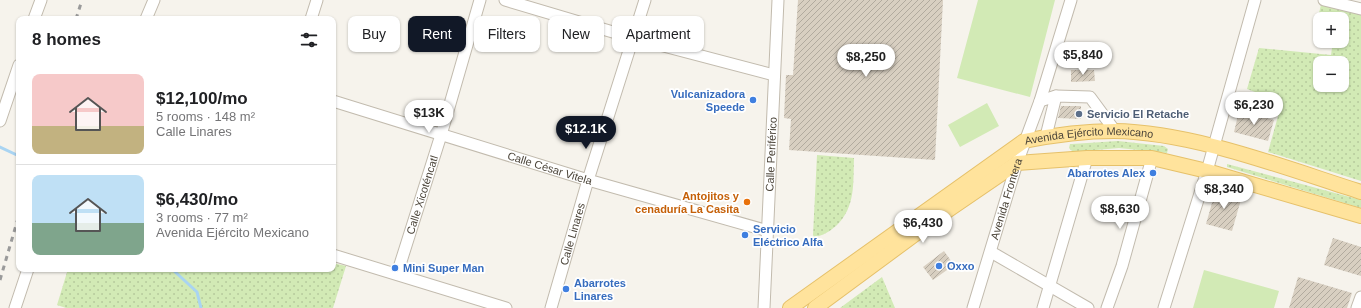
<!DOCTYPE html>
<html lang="en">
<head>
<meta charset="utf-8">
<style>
  :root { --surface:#fff; --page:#f6f6f6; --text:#202124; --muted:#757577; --line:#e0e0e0; --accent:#111827 }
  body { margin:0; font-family:Arial,sans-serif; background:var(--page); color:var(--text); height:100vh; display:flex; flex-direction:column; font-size:15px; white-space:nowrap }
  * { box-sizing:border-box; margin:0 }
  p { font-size:13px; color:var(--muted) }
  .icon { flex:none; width:22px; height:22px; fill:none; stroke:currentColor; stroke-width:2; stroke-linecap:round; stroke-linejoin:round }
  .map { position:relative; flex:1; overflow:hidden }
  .sheet { position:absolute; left:16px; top:16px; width:320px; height:256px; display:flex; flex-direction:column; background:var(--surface); border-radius:8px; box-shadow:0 1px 3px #0004 }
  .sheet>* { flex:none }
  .top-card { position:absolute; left:348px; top:16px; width:380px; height:36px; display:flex; gap:8px }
  .buttons { position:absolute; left:1313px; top:12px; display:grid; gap:8px }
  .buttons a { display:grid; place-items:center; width:36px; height:36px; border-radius:8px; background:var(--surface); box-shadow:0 1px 3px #0004; font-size:20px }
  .price { position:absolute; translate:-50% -34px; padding:0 9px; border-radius:14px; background:#fff; color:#222; font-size:13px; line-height:26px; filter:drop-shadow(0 1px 2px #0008) }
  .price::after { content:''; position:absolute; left:50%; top:24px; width:12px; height:9px; margin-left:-6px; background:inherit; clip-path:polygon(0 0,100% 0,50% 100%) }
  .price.current { background:var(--accent); color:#fff }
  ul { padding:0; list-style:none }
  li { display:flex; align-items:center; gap:12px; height:100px; padding:0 16px }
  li+li { border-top:1px solid var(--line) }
  li span { display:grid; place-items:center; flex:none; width:112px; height:80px; border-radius:8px; color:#555 }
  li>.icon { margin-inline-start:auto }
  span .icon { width:48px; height:48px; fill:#fffc; stroke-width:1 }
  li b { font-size:17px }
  h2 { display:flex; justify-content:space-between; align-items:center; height:48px; padding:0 16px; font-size:17px }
  .tag { padding:0 14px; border-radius:8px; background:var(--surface); box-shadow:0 1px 3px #0004; font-size:14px; line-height:36px }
  .tag.current { background:var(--accent); color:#fff }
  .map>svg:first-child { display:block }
  .grass { fill:url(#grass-dots); fill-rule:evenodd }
  .pitch { fill:#d2eab5 }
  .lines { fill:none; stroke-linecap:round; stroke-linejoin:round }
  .stream { stroke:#a9d4f2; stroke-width:3 }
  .building { fill:url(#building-hatch) }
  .minor-casing { stroke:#c2bbae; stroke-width:13 }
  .major-casing { stroke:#e6c16a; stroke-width:16 }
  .minor { stroke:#fff; stroke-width:11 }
  .major { stroke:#ffe39c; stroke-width:14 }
  .rail { stroke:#9a9a9a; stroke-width:3; stroke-dasharray:5 5; stroke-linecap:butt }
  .shop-dot { fill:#3f7fe0; stroke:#fff; stroke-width:1.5 }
  .service-dot { fill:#5c6f8a; stroke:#fff; stroke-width:1.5 }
  .food-dot { fill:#e8710a; stroke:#fff; stroke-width:1.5 }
  .labels { text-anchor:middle; stroke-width:3.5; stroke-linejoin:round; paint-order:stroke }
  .shop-label { font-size:11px; font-weight:bold; fill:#366cbe; stroke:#fff; text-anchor:start }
  .service-label { font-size:11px; font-weight:bold; fill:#4e5e75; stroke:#fff; text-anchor:start }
  .street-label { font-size:11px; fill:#4b4439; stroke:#fff }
  .food-label { font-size:11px; font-weight:bold; fill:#c56008; stroke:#fff; text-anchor:end }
</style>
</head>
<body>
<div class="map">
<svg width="1361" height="308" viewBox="0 0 1361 308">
  <defs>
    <pattern id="grass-dots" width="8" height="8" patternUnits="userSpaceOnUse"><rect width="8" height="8" fill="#d2eab5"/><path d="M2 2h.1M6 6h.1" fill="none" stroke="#b6ca9c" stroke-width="1.8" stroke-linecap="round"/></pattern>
    <pattern id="building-hatch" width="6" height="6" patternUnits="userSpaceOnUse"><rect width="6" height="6" fill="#d8cfc1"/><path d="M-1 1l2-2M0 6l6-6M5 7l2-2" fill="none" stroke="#b1aa9e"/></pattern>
  </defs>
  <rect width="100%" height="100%" fill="#f6f3ec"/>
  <path class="grass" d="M 1321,5 L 1361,15 L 1361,181 L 1268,152 L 1282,102 L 1247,89 L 1259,48 L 1331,55 L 1333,41 L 1342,41 L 1342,19 L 1320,19 L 1320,31 L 1315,29 ZM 1320,63 L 1342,63 L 1342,85 L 1320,85 Z
    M 1118,141 L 1164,146 L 1168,149 L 1167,153 L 1119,148 L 1073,152 L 1069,148 L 1070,144 L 1072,144 Z
    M 817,155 L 854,158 C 853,183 856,207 836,226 C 830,231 823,236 814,237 L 813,235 Z
    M 1227,164 L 1361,200 L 1361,208 L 1227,167 Z
    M 333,263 L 346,266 L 333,308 L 66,308 L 57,305 L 68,269 L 333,269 Z
    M 882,277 L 895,308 L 840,308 Z"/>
  <path class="pitch" d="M 978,0 L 1055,0 L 1030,97 L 957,78 Z
    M 987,103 L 999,126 L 960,147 L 948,125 Z
    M 1204,270 L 1279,291 L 1274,308 L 1193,308 Z"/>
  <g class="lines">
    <path class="stream" d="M 0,147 L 19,156
      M 172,269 L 197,292 L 201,308"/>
  </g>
  <path class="building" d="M 798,0 L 943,0 L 935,160 L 789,150 L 791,119 L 784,118 L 786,75 L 793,75 Z
    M 1071,70 L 1094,70 L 1095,81 L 1071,82 Z
    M 1061,106 L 1081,106 L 1081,119 L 1058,118 Z
    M 1239,111 L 1274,120 L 1268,141 L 1234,132 Z
    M 1216,189 L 1242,196 L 1232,231 L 1206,224 Z
    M 1333,238 L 1361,247 L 1361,276 L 1324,265 Z
    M 944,251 L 954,265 L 933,280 L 923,267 Z
    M 1298,277 L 1352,293 L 1347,308 L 1289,308 Z"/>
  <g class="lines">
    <g class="minor-casing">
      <g id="minor">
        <path d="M 505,0 L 633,38 L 774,75"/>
        <path d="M 1324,0 L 1361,9"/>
        <path d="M 34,19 L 41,0"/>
        <path d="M 146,19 L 154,0"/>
        <path d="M 311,19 L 317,0"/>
        <path id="s1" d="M 333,101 L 588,180 L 768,231"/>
        <path d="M 1040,101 L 1056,96 L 1090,97 L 1115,131"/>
        <path d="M 0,121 L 19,65"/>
        <path d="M 1046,136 L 1056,96"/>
        <path d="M 991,252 L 1088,308"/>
        <path d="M 333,255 L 506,308"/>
        <path id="s2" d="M 397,274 L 441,135 L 480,0"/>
        <path d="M 15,308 L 28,269"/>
        <path id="s3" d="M 551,308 L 588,180 L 645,0"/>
        <path id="s4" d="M 764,308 L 778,0"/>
        <path id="s5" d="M 973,308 L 1017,163 L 1040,101 L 1071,0"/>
        <path d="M 1043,308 L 1087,158"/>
        <path d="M 1107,308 L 1122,266 L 1152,158"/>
        <path d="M 1164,308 L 1207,171 L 1255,0"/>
        <path d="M 1357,308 L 1361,297"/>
      </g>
    </g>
    <g class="major-casing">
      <g id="major">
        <path id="s6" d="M 790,308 L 1024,141 C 1054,135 1084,131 1114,131 C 1193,132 1285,168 1361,192"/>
        <path d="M 815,308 L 941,215 L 1017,163 L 1087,158 L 1152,158 L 1207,171 L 1361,216"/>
      </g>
    </g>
    <use href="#minor" class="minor"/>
    <use href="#major" class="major"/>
    <path class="rail" d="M 76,19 L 82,0
      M 0,280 L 19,215"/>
  </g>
  <g class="shop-dot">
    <circle cx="753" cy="100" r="4"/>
    <circle cx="1153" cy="173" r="4"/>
    <circle cx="745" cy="235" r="4"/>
    <circle cx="939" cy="266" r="4"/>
    <circle cx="395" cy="268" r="4"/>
    <circle cx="566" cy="289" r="4"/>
  </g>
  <circle class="service-dot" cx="1079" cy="114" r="4"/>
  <circle class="food-dot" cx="747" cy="202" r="4"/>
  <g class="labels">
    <g class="shop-label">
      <text x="745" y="98" text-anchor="end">Vulcanizadora<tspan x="745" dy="13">Speede</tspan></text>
      <text x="1145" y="177" text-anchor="end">Abarrotes Alex</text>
      <text x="753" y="233">Servicio<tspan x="753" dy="13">Eléctrico Alfa</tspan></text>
      <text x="947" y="270">Oxxo</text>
      <text x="403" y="272">Mini Super Man</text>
      <text x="574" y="287">Abarrotes<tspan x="574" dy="13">Linares</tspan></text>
    </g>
    <g class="service-label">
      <text x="1087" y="118">Servicio El Retache</text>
    </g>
    <g class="street-label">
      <text dy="4" stroke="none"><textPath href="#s6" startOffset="353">Avenida Ejército Mexicano</textPath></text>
      <text dy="4" stroke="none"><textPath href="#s4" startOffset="154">Calle Periférico</textPath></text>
      <text dy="4" stroke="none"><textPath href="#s1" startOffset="227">Calle César Vitela</textPath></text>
      <text dy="4" stroke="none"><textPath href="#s2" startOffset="83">Calle Xicoténcatl</textPath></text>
      <text dy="4" stroke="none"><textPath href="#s5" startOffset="114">Avenida Frontera</textPath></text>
      <text dy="4" stroke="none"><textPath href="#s3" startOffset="77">Calle Linares</textPath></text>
    </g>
    <g class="food-label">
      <text x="739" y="200">Antojitos y<tspan x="739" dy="13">cenaduría La Casita</tspan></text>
    </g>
  </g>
</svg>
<div class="buttons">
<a>+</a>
<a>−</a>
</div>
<b class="price" style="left:1083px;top:76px">$5,840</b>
<b class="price" style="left:866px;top:78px">$8,250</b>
<b class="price" style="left:1254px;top:126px">$6,230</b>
<b class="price" style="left:429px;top:134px">$13K</b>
<b class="price current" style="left:586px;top:150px">$12.1K</b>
<b class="price" style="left:1224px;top:210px">$8,340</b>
<b class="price" style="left:1120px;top:230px">$8,630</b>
<b class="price" style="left:923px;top:244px">$6,430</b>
<div class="top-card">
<a class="tag">Buy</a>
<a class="tag current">Rent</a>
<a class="tag">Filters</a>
<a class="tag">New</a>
<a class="tag">Apartment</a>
</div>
<section class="sheet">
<h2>8 homes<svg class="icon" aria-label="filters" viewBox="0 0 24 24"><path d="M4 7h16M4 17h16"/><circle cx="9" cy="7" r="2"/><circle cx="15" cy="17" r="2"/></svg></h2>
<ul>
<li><span style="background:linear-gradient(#f6c9c9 65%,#c2b280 0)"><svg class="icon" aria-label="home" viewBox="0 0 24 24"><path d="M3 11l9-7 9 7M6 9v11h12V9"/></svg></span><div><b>$12,100/mo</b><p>5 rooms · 148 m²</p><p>Calle Linares</p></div></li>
<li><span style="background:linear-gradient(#bfe0f5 60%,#7fa58c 0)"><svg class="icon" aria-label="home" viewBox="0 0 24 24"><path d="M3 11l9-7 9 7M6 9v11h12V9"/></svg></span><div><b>$6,430/mo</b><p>3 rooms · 77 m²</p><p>Avenida Ejército Mexicano</p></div></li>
</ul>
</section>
</div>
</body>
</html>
